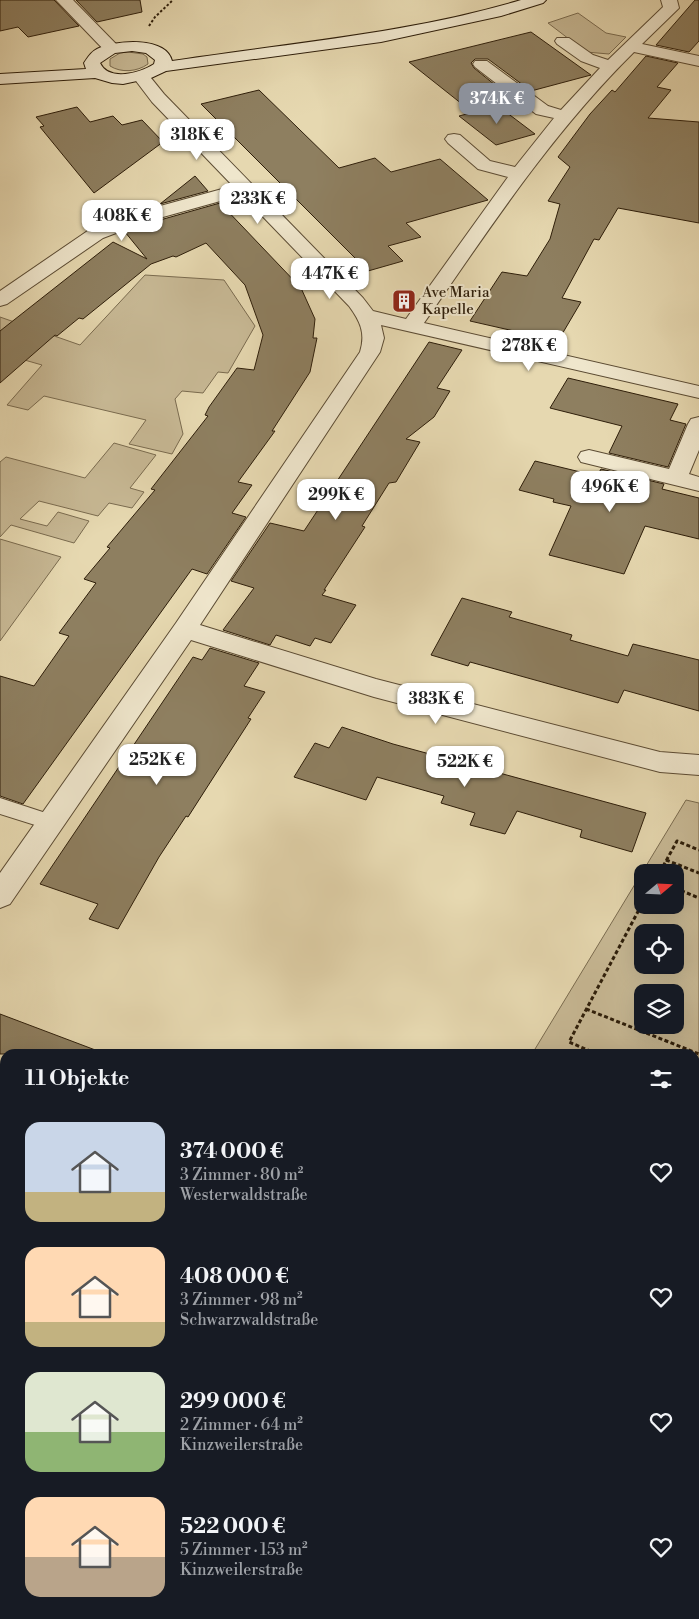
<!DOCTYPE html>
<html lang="de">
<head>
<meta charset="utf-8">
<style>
  :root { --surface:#171b24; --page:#20242c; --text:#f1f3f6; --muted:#9ea1a6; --accent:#8c9099 }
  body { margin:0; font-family:"Libre Bodoni",serif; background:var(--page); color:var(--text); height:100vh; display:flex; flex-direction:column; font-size:19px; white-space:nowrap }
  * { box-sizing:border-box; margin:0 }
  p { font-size:16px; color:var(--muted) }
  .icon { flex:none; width:28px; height:28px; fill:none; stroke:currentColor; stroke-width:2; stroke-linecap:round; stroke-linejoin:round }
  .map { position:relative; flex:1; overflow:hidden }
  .drawer { position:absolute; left:0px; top:1049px; width:700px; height:571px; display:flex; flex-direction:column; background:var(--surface); border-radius:15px 15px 0 0; box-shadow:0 5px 20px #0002 }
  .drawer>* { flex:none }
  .needle { width:32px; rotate:71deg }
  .tools { position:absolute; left:634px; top:864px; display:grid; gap:10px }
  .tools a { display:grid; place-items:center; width:50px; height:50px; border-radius:10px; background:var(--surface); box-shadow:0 5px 20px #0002; font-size:25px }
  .price { position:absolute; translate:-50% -42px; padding:0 11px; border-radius:10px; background:#fff; color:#222; font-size:16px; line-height:32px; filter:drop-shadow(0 1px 2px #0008) }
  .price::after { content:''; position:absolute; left:50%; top:30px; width:15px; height:11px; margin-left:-8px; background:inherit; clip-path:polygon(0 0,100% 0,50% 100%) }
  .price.current { background:var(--accent); color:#fff }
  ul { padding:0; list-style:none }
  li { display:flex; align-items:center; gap:15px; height:125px; padding:0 25px }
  li span { display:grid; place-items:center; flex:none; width:140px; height:100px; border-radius:15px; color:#555 }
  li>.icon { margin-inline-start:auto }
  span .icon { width:60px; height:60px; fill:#fffc; stroke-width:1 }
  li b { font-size:21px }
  h2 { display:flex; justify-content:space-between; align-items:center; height:60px; padding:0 25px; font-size:21px }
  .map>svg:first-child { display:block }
  .green { fill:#c7b894; stroke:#7a6b4f; fill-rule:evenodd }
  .building { fill:#8e7f60; stroke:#2e1e0a }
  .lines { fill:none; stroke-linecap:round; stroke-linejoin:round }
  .lane-casing { stroke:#5c4c34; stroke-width:2 }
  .street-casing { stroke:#5c4c34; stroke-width:2 }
  .secondary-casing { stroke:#2e1e0a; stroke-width:2 }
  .path-far2 { stroke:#2e1e0a; stroke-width:2; stroke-dasharray:2.5 2; stroke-linecap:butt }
  .path-far1 { stroke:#2e1e0a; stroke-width:3; stroke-dasharray:4 2.5; stroke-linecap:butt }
  .path { stroke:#2e1e0a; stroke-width:4; stroke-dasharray:5 3; stroke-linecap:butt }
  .lane { fill:#efe6cc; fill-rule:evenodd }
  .street { fill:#efe6cc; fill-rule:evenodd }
  .secondary { fill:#efe6cc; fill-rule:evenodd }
  .labels { text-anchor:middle; stroke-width:4; stroke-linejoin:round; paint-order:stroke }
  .far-poi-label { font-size:15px; fill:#2e1e0a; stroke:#efe6cc; text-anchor:start }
</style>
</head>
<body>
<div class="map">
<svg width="699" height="1619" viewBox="0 0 699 1619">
  <rect width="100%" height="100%" fill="#e6d8b0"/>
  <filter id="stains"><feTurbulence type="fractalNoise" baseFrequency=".004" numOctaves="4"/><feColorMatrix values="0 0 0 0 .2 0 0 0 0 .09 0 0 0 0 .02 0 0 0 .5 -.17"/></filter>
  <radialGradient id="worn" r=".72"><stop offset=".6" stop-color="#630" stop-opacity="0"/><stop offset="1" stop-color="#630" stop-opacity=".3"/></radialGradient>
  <path class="green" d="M 578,13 L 606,33 L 626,37 L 609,54 L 586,52 L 548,23 Z
    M 128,52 L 143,54 L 147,57 L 148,64 C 137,72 121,73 110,66 L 110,59 L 120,53 Z
    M 145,275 L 224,280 L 255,326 L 228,373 L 218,372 L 203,393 L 182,391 L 175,399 L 183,434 L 172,454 L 129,444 L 146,420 L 44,396 L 28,410 L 7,405 L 42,365 L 0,353 L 0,317 L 80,345 Z
    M 114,443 L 156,455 L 130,488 L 144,492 L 132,508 L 109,503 L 98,516 L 39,501 L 20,519 L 47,526 L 58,512 L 89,521 L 74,543 L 11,525 L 0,537 L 0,462 L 6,457 L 85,478 Z
    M 0,539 L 61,557 L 0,641 Z
    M 686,800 L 699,803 L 699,1486 L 695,1484 L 695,1054 L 532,1054 ZM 642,872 L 675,872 L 675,905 L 642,905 ZM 642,932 L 675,932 L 675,965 L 642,965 ZM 675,992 L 675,1025 L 642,1025 L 642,992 Z"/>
  <path class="building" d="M 0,0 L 54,0 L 79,26 L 28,37 L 18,27 L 0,31 Z
    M 76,0 L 140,0 L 142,12 L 97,22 Z
    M 695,0 L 699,0 L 699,41 L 689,52 L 656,45 Z
    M 531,32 L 591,75 L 531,91 L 488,59 L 475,59 L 471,63 L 474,68 L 510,97 L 467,108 L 409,62 Z
    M 646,56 L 678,63 L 657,87 L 671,90 L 648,118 L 699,122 L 699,223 L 618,208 L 599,240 L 594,239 L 562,298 L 581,302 L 558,341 L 470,321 L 502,272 L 527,276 L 550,239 L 560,204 L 548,201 L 570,167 L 558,157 L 590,114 L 612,90 L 615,92 Z
    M 259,90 L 339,168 L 375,158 L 391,172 L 440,159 L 488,200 L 406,223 L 421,237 L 388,246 L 403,261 L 368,271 L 201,104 Z
    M 498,106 L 535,134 L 496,145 L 459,116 Z
    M 77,107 L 90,122 L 113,116 L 122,125 L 142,120 L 163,142 L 94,193 L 40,127 L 44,126 L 36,117 Z
    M 195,176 L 208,191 L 160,204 Z
    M 220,203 L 301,288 L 315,319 L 313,338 L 317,338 L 310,372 L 272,431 L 275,431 L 238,482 L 252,485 L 232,513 L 246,517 L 207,574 L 192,569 L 23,804 L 0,796 L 0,676 L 34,686 L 69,636 L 59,633 L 96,583 L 84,579 L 110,548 L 107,547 L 155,490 L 151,489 L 208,416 L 205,415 L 209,407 L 237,368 L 254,370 L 263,335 L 245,285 L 206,243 L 176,257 L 173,256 L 151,264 L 83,319 L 79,318 L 57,336 L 55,335 L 0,383 L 0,331 L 113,242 L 147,259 L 125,232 L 146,224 Z
    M 429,342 L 462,350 L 437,388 L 450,391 L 434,417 L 406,439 L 420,442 L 396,482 L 389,483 L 362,526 L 365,527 L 324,590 L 326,590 L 322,595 L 356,605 L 331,643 L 315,638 L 310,646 L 276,635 L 270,645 L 223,630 L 254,588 L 231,581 L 270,523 L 304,531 Z
    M 568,378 L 678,404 L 670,420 L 686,424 L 668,467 L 609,453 L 622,426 L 550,408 Z
    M 535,461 L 597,476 L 601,469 L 664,484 L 662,489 L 699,498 L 699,539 L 645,526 L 624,574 L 549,555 L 571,506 L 553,502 L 554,499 L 519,490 Z
    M 462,598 L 512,612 L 509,617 L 572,635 L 570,640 L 628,656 L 633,644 L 699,660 L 699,711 L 624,690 L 618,703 L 470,662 L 468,666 L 431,655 Z
    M 210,648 L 259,663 L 244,686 L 265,692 L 248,718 L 251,719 L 204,792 L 188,817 L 186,816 L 159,857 L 118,929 L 89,919 L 98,904 L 40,884 L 193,657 L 202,660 Z
    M 342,727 L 393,744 L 646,813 L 632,852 L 580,837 L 582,830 L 517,811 L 505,834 L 470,825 L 475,813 L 441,803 L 444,796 L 377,777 L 366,800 L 294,777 L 315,743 L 329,748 Z
    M 0,1014 L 98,1051 L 97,1054 L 0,1054 Z"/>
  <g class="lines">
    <g class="lane-casing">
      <path id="lane" d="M 0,798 L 58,817 L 61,822 L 58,827 L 51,830 L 0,814 Z"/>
    </g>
    <g class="street-casing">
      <path id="street" d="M 56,0 L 73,0 L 118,46 L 120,49 L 118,52 L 106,52 Z
        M 661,0 L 677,0 L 679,8 L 642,44 L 699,56 L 699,66 L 634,52 C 552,133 489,229 424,323 L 699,386 L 699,398 L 381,325 L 384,338 L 380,352 L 200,625 L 376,679 L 660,752 L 699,755 L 699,775 L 660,772 L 374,697 L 191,640 L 10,904 L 0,908 L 0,873 L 176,623 L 360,352 C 366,333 360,321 349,306 L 242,195 L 145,222 L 103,238 L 7,304 L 0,306 L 0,291 L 89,230 L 131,214 L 233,186 L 152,102 L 133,77 L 135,73 L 147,73 L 164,94 L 363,298 L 373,311 L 406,319 L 508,177 L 478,169 L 448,143 L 445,139 L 448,135 L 454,134 L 460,135 L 490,161 L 515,167 L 554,118 L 536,114 L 475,67 L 473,64 L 475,61 L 487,61 L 548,106 L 561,110 L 600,68 L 581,61 L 557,44 L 555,41 L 557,38 L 569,38 L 593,55 L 608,60 L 663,7 Z
        M 699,417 L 699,450 L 689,474 L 699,477 L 699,491 L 581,462 L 578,457 L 581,452 L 589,450 L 669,469 L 688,424 L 691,419 Z
        M 0,1247 L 5,1249 L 5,1281 L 0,1279 Z
        M 695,1504 L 699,1505 L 699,1543 L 695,1542 Z
        M 281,1615 L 321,1615 L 320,1619 L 280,1619 Z"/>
    </g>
    <g class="secondary-casing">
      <path id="secondary" d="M 521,0 L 546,0 L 543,3 L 501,16 L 381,42 L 166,71 L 151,78 L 123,84 L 112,83 L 95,78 L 0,84 L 0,74 L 86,69 L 84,63 C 88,57 91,52 97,49 C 115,40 166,36 172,61 C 289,43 407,34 521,0 ZM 132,51 L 146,53 L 155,60 L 154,64 C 140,73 109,82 100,63 L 115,53 Z"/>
    </g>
    <path class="path-far2" d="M 149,26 L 155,17 L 173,0"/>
    <path class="path-far1" d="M 666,860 L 699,873
      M 660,872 L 677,841 L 699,850
      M 675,888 L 699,898
      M 586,1009 L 699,1054
      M 597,1054 L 569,1042 L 642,904"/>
    <path class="path" d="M 695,1095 L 699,1097
      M 695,1159 L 699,1149
      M 695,1368 L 699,1370"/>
    <use href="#lane" class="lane"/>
    <use href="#street" class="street"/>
    <use href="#secondary" class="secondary"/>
  </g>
  <defs>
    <g id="building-square" transform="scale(1.25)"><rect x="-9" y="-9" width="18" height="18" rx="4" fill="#8f2418" stroke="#efe6cc"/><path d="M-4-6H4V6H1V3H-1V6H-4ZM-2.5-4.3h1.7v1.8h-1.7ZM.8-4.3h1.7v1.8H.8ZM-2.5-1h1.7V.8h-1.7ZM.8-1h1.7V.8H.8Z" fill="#fff"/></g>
  </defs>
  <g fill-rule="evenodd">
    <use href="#building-square" x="404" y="301"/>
  </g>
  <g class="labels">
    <g class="far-poi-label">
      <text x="422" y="297">Ave Maria<tspan x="422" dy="17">Kapelle</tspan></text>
    </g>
  </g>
  <rect width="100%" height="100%" filter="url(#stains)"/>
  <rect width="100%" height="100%" fill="url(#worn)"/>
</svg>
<div class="tools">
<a><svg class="needle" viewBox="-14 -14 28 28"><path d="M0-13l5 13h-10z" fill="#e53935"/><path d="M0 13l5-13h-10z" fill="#9ea1a6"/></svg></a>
<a><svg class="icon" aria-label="locate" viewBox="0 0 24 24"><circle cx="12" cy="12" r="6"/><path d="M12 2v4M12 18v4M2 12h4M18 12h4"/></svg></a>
<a><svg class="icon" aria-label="layers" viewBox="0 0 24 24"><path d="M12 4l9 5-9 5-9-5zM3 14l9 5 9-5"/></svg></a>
</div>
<b class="price current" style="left:497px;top:125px">374K €</b>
<b class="price" style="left:197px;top:161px">318K €</b>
<b class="price" style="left:258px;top:225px">233K €</b>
<b class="price" style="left:122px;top:242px">408K €</b>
<b class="price" style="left:330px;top:300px">447K €</b>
<b class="price" style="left:529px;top:372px">278K €</b>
<b class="price" style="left:610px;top:513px">496K €</b>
<b class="price" style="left:336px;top:521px">299K €</b>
<b class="price" style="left:436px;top:725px">383K €</b>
<b class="price" style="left:157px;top:786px">252K €</b>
<b class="price" style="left:465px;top:788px">522K €</b>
<section class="drawer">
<h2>11 Objekte<svg class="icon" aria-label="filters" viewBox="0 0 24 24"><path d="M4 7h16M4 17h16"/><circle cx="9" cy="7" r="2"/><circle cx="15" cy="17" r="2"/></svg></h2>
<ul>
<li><span style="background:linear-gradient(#c9d6e8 70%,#c2b280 0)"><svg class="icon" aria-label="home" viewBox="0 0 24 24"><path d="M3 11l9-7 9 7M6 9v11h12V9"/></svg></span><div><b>374 000 €</b><p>3 Zimmer · 80 m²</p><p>Westerwaldstraße</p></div><svg class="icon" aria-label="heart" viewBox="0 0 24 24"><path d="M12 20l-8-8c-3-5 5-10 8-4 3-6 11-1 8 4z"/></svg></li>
<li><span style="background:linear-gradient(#ffd9b3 75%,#c2b280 0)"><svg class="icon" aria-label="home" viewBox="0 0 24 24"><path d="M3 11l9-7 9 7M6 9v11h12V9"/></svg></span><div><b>408 000 €</b><p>3 Zimmer · 98 m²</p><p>Schwarzwaldstraße</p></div><svg class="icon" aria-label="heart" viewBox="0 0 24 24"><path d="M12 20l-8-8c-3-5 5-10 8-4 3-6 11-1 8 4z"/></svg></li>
<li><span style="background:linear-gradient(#dfe7d0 60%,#8fb573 0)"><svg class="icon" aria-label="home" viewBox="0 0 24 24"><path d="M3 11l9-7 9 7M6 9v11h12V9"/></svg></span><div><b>299 000 €</b><p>2 Zimmer · 64 m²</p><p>Kinzweilerstraße</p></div><svg class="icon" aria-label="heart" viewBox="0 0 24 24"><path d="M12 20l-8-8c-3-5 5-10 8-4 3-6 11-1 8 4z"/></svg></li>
<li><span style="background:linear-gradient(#ffd9b3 60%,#b9a48a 0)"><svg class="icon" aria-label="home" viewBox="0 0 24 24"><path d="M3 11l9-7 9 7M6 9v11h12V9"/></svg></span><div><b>522 000 €</b><p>5 Zimmer · 153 m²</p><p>Kinzweilerstraße</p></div><svg class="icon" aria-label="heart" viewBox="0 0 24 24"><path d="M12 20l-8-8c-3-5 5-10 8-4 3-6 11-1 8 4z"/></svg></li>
</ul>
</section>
</div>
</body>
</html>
